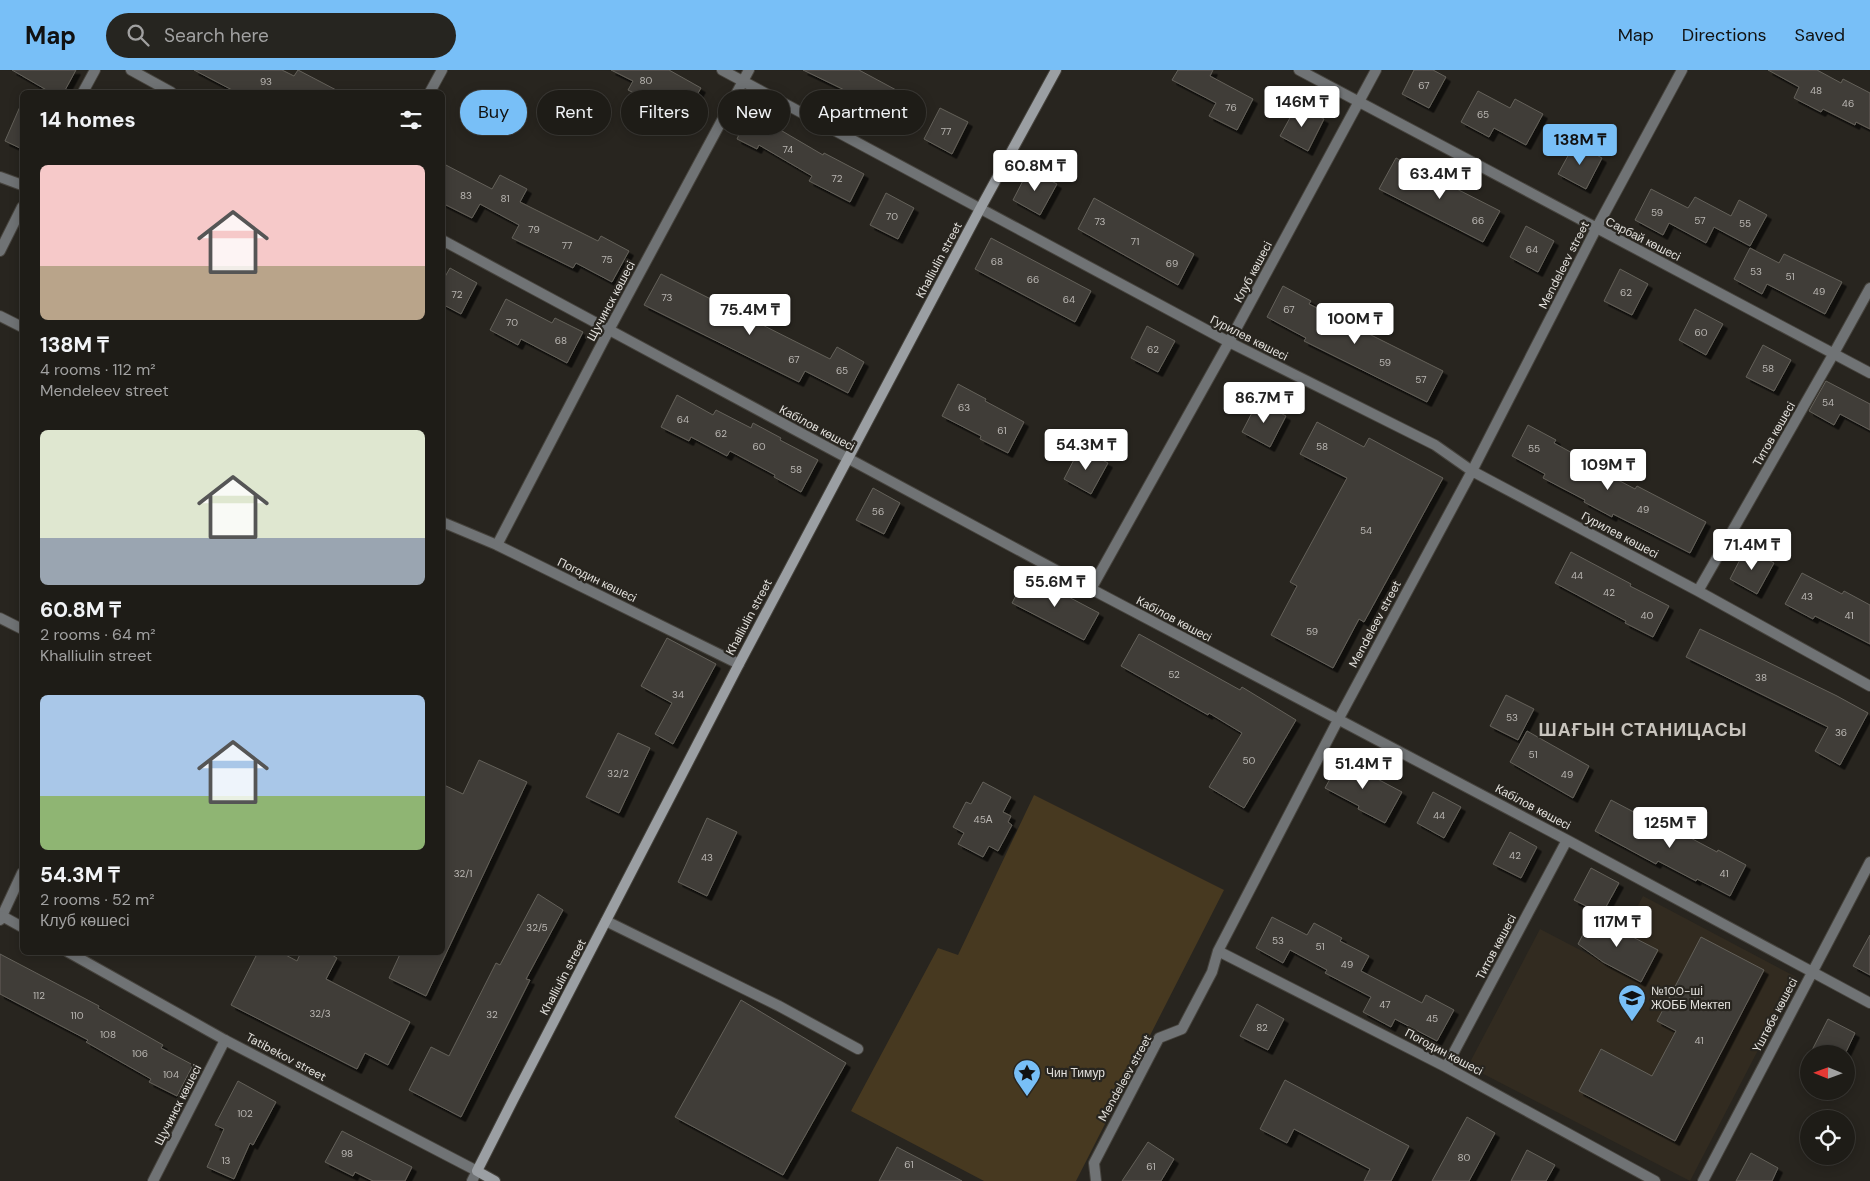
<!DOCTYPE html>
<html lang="en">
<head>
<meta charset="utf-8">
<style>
  :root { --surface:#1e1c17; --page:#262520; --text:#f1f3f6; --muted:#a1a1a1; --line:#3c3a36; --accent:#78bff7 }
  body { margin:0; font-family:"DM Sans",sans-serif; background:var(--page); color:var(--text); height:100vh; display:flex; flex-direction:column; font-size:19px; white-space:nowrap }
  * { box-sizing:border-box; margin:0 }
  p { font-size:16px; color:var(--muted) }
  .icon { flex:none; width:28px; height:28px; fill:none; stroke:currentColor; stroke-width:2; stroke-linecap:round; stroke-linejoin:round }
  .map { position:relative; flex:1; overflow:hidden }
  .details { position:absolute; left:20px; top:20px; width:425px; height:865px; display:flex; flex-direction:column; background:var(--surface); border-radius:8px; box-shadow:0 2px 12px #0003,0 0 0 1px var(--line) }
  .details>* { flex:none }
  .guide { position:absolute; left:460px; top:20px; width:475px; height:45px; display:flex; gap:10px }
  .needle { width:32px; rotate:271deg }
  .controls { position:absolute; left:1800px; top:975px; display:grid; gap:10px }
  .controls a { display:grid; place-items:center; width:55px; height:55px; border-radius:50%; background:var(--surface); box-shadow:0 2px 12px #0003,0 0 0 1px var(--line); font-size:25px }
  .price { position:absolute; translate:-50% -42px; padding:0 11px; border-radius:5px; background:#fff; color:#222; font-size:16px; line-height:32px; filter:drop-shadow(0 1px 2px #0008) }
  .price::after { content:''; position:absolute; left:50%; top:30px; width:15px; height:11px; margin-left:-8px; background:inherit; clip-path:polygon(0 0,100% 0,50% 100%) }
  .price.current { background:var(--accent); color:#111 }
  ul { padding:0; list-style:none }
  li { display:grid; align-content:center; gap:10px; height:265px; padding:0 20px }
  li span { display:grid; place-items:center; height:155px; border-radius:8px; color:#555 }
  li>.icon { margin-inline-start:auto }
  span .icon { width:90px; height:90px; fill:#fffc; stroke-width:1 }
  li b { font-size:21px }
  h2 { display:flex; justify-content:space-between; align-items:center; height:60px; padding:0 20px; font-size:21px }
  .pill { padding:0 18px; border-radius:22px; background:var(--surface); box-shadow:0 2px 12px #0003,0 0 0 1px var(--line); font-size:18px; line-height:45px }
  .pill.current { background:var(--accent); color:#111 }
  header { display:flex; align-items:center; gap:30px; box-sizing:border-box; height:70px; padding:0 25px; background:var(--accent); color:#111 }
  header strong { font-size:24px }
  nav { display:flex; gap:28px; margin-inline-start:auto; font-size:18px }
  .search { width:350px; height:45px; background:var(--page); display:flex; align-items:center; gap:12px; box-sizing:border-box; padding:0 18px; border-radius:28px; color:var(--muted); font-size:19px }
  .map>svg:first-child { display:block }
  .built { fill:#322b20 }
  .green { fill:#473920 }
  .building { fill:#403d37; stroke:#64615a; filter:url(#shadow) }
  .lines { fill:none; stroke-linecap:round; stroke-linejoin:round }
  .minor-casing { stroke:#46433d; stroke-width:12 }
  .tertiary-casing { stroke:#46433d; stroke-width:12 }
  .secondary-casing { stroke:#46433d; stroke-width:12 }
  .minor { stroke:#707375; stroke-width:10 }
  .tertiary { stroke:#707375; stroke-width:10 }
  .secondary { stroke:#9b9fa3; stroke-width:10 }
  .labels { text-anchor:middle; stroke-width:4.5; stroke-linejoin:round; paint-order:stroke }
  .number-label { font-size:10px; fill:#bab7b3 }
  .street-label { font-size:12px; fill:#e2e0dc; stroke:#28251f }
  .poi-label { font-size:12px; fill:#e2e0dc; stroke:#28251f; text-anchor:start }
  .district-label { font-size:18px; font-weight:bold; letter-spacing:1px; fill:#c8c4bd; stroke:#28251f }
</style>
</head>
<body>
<header>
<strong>Map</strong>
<div class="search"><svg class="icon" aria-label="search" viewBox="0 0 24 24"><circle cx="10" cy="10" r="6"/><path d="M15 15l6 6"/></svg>Search here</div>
<nav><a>Map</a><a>Directions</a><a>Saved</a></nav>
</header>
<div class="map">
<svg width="1870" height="1111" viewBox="0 0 1870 1111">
  <defs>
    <filter id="shadow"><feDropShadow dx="4.5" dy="4.5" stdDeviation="0" flood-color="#0009"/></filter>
  </defs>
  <rect width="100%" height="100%" fill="#28251f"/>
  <path class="built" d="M 1643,826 L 1796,907 L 1690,1111 L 1468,996 L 1540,859 L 1607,894 Z"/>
  <path class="green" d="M 1034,725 L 1224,820 L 1076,1111 L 984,1111 L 851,1041 L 938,878 L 958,885 Z"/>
  <path class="building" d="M 12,0 L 76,0 L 64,22 L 50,22 Z
    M 194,0 L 282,0 L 294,6 L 298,0 L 340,22 L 236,22 Z
    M 611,0 L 669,0 L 701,18 L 686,44 L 652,25 L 650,31 L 628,20 L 633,11 Z
    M 803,0 L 859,0 L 898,21 L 885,46 L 857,31 L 859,27 Z
    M 1178,0 L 1213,0 L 1210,6 L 1253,29 L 1237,60 L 1209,46 L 1216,33 L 1172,10 Z
    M 1414,0 L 1433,0 L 1446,7 L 1429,38 L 1402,24 Z
    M 1768,0 L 1817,0 L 1841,13 L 1843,9 L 1870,23 L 1870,59 L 1856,52 L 1855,55 L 1823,39 L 1821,42 L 1794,28 L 1799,17 Z
    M 1478,21 L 1510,38 L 1515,29 L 1543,44 L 1526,75 L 1494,58 L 1489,67 L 1461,52 Z
    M 22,32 L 22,79 L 5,71 Z
    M 1297,35 L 1324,49 L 1308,81 L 1280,66 Z
    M 940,38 L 968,52 L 952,84 L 924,69 Z
    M 748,45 L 777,58 L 823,85 L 824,83 L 864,104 L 850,132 L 809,111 L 812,106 L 759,75 L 757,79 L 737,69 Z
    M 1575,73 L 1602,88 L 1586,119 L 1558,104 Z
    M 1396,88 L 1500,141 L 1483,172 L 1379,119 Z
    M 442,93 L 492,119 L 500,105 L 527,119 L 520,132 L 598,171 L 601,166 L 629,181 L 612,212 L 576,193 L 573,198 L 512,168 L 519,155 L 480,134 L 472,148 L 442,133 Z
    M 1029,99 L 1057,114 L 1040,145 L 1013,130 Z
    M 1651,119 L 1688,138 L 1695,127 L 1731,146 L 1739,130 L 1767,145 L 1750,176 L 1714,157 L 1706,173 L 1669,153 L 1663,165 L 1635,150 Z
    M 886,123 L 914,138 L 898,169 L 870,155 Z
    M 1094,128 L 1194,184 L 1178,215 L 1078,159 Z
    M 1526,156 L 1554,171 L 1538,202 L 1510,187 Z
    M 991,168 L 1091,221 L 1075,252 L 975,199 Z
    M 1750,178 L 1779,193 L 1784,184 L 1842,212 L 1825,244 L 1767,214 L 1762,224 L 1734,209 Z
    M 450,198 L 477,213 L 461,244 L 442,234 L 442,212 Z
    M 1620,199 L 1648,214 L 1632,245 L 1604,231 Z
    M 661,204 L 830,289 L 837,277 L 864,292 L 848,323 L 805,301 L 799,312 L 644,235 Z
    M 1283,216 L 1311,231 L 1309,234 L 1443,301 L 1427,332 L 1304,271 L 1306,268 L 1267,247 Z
    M 506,229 L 552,253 L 555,248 L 583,262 L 567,293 L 521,269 L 518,275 L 490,260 Z
    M 1695,239 L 1723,254 L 1706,285 L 1679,270 Z
    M 1147,256 L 1175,271 L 1158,302 L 1131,288 Z
    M 1763,275 L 1791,290 L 1774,321 L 1746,307 Z
    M 1826,311 L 1870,334 L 1870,360 L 1840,344 L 1834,355 L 1809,341 Z
    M 958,314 L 986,329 L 985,331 L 1024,352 L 1008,383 L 980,369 L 981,366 L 942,346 Z
    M 677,325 L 713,345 L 716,340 L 751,358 L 753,353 L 781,368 L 780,370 L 818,390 L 801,422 L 774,407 L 775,405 L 730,381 L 727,386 L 691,367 L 689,371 L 661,357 Z
    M 1258,331 L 1286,346 L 1270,377 L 1242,362 Z
    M 1317,352 L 1364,377 L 1369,368 L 1443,408 L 1364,552 L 1359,549 L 1333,598 L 1271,565 L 1297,516 L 1290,512 L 1347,408 L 1300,384 Z
    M 1528,355 L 1556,370 L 1554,373 L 1587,391 L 1586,393 L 1635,419 L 1637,416 L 1706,452 L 1690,483 L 1613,444 L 1612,447 L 1584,432 L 1585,430 L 1543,408 L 1545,404 L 1512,386 Z
    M 1080,378 L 1108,393 L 1091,424 L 1064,409 Z
    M 873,418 L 900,433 L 884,464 L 856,450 Z
    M 1746,478 L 1774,493 L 1757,524 L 1730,509 Z
    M 1571,482 L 1631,514 L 1630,516 L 1669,536 L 1653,567 L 1625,553 L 1626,551 L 1555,513 Z
    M 1802,503 L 1842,524 L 1844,521 L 1870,535 L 1870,574 L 1815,546 L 1813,549 L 1785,534 Z
    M 1027,505 L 1099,543 L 1084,570 L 1012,533 Z
    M 1700,559 L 1837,626 L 1868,643 L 1840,695 L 1815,681 L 1828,657 L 1686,587 Z
    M 1139,564 L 1240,620 L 1242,617 L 1296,650 L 1244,738 L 1209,717 L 1242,663 L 1209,643 L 1208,645 L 1121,596 Z
    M 667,568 L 716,594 L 673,674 L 655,664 L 672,633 L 641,616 Z
    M 1506,625 L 1534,639 L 1518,670 L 1490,656 Z
    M 1527,661 L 1589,696 L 1573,728 L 1510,692 Z
    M 618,663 L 650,678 L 619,743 L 586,727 Z
    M 1342,687 L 1370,701 L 1368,704 L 1402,722 L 1385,753 L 1358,739 L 1359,736 L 1325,718 Z
    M 479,690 L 527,712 L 426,926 L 389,908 L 401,882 L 442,882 L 442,714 L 463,724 Z
    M 983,712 L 1011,727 L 1003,742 L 1011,746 L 1008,752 L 1012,755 L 998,781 L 989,776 L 983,787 L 958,774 L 964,763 L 953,757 L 966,732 L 971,734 Z
    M 1433,722 L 1461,737 L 1444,768 L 1417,753 Z
    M 1611,730 L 1683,768 L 1685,765 L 1717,782 L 1718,780 L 1746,795 L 1730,826 L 1697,809 L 1696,811 L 1658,791 L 1656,794 L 1595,761 Z
    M 707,748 L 737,762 L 707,826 L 678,812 Z
    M 1510,762 L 1537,777 L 1521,808 L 1493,794 Z
    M 1591,798 L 1619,813 L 1602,844 L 1574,830 Z
    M 538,824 L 563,840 L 526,909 L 530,910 L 461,1047 L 409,1020 L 431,977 L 449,986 L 496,893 L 500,895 Z
    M 1594,843 L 1622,858 L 1621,861 L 1658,880 L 1641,912 L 1603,892 L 1578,874 Z
    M 1272,847 L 1307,865 L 1314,853 L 1342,868 L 1340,871 L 1369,886 L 1361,901 L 1422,933 L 1426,925 L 1454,940 L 1437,971 L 1395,949 L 1391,957 L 1363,942 L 1371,927 L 1325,903 L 1327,900 L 1290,880 L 1283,893 L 1256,878 Z
    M 1870,865 L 1870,905 L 1853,896 Z
    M 1701,867 L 1764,900 L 1675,1071 L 1579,1021 L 1601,979 L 1652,1006 L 1676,961 L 1657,951 Z
    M 258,882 L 280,882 L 297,891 L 301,882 L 327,882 L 337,888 L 326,909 L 410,952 L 388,995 L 365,983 L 357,999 L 231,935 Z
    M 0,884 L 99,936 L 98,938 L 163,975 L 161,978 L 193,995 L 177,1026 L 149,1012 L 151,1009 L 86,972 L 88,970 L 0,924 Z
    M 741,930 L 846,993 L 783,1105 L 675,1047 Z
    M 1257,934 L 1284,949 L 1268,980 L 1240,966 Z
    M 1828,949 L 1855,963 L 1845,984 L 1810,984 Z
    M 1285,1010 L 1409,1076 L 1391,1111 L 1364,1111 L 1370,1099 L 1294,1059 L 1287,1073 L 1260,1059 Z
    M 238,1011 L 276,1032 L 253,1075 L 250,1073 L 234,1109 L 207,1097 L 224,1059 L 215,1055 Z
    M 1467,1047 L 1495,1063 L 1469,1111 L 1432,1111 Z
    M 342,1061 L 412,1097 L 405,1111 L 373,1111 L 355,1102 L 353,1106 L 325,1092 Z
    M 1148,1072 L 1174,1089 L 1161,1111 L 1122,1111 Z
    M 897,1077 L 962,1111 L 879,1111 Z
    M 1527,1080 L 1555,1095 L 1546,1111 L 1511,1111 Z
    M 1751,1083 L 1778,1098 L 1772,1111 L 1736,1111 Z"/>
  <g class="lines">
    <g class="minor-casing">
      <path id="minor" d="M 131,0 L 171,22
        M 722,0 L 1229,272 L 1435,375 L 1472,401 L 1698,521 L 1870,616
        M 1299,0 L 1870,303
        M 83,22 L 95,0
        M 430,22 L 442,0
        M 0,107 L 22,115
        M 442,170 L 1091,519 L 1567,770 L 1870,933
        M 0,181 L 22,137
        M 0,246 L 22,257
        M 442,452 L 497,475 L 739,594
        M 497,475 L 609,260 L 749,0
        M 1091,519 L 1229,272 L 1376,0
        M 1698,521 L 1834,283 L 1870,218
        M 0,548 L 22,559
        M 0,845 L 2,846 L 22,803
        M 606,851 L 779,936 L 858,979
        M 1218,881 L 1446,997 L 1655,1111
        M 1446,997 L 1567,770
        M 153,1111 L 225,970
        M 1096,1111 L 1094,1093 L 1159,968 L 1182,959 L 1212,902 L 1218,881 L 1338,650 L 1472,401 L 1596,159 L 1682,0
        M 1703,1111 L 1870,792"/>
    </g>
    <g class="tertiary-casing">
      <path id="tertiary" d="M 0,850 L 2,846 L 22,857
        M 68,882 L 225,970 L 477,1101 L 472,1111"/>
    </g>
    <g class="secondary-casing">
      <path id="secondary" d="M 495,1111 L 477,1101 L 513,1030 L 739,594 L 980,139 L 1056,0"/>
    </g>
    <use href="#minor" class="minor"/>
    <use href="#tertiary" class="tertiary"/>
    <use href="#secondary" class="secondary"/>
  </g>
  <defs>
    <g id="school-pin" transform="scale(1.4375)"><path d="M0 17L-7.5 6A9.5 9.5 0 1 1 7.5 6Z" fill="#78bff7" stroke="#28251f"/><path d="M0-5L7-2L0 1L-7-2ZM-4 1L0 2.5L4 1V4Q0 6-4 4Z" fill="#111"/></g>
    <g id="sight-pin" transform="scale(1.4375)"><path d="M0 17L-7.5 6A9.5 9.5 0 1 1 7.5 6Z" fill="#78bff7" stroke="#28251f"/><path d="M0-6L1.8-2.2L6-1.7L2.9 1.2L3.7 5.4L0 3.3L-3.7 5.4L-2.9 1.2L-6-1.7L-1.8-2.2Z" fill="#111"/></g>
  </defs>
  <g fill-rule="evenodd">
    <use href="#school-pin" x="1632" y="928"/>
    <use href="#sight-pin" x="1027" y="1003"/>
  </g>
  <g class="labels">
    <g class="number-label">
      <text x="646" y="14">80</text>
      <text x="266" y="15">93</text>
      <text x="1424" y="19">67</text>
      <text x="1816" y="24">48</text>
      <text x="1848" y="37">46</text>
      <text x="1231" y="41">76</text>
      <text x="1483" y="48">65</text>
      <text x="946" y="65">77</text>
      <text x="788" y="83">74</text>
      <text x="837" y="112">72</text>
      <text x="466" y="129">83</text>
      <text x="505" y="132">81</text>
      <text x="1657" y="146">59</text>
      <text x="892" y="150">70</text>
      <text x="1478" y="154">66</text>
      <text x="1700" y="154">57</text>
      <text x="1100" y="155">73</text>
      <text x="1745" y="157">55</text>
      <text x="534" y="163">79</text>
      <text x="1135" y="175">71</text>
      <text x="567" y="179">77</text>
      <text x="1532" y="183">64</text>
      <text x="607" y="193">75</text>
      <text x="997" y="195">68</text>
      <text x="1172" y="197">69</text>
      <text x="1756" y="205">53</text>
      <text x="1790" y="210">51</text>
      <text x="1033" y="213">66</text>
      <text x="1819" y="225">49</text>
      <text x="1626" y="226">62</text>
      <text x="457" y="228">72</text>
      <text x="667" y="231">73</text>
      <text x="1069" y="233">64</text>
      <text x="1289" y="243">67</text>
      <text x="512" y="256">70</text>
      <text x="1701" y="266">60</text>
      <text x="561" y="274">68</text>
      <text x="1153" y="283">62</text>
      <text x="794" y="293">67</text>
      <text x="1385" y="296">59</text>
      <text x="1768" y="302">58</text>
      <text x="842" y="304">65</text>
      <text x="1421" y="313">57</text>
      <text x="1828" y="336">54</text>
      <text x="964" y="341">63</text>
      <text x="683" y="353">64</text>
      <text x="1002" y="364">61</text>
      <text x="721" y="367">62</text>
      <text x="759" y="380">60</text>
      <text x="1322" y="380">58</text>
      <text x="1534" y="382">55</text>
      <text x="796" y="403">58</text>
      <text x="1643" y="443">49</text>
      <text x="878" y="445">56</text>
      <text x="1366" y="464">54</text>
      <text x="1577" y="509">44</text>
      <text x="1609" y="526">42</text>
      <text x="1807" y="530">43</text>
      <text x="1647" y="549">40</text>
      <text x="1849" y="549">41</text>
      <text x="1312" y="565">59</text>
      <text x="1174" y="608">52</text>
      <text x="1761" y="611">38</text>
      <text x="678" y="628">34</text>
      <text x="1512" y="651">53</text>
      <text x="1841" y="666">36</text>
      <text x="1533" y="688">51</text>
      <text x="1249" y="694">50</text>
      <text x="618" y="707">32/2</text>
      <text x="1567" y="708">49</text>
      <text x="1439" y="749">44</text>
      <text x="983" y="753">45А</text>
      <text x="1515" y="789">42</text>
      <text x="707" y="791">43</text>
      <text x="463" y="807">32/1</text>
      <text x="1724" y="807">41</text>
      <text x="537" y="861">32/5</text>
      <text x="1278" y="874">53</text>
      <text x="1320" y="880">51</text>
      <text x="1347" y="898">49</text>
      <text x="39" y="929">112</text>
      <text x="1385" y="938">47</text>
      <text x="320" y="947">32/3</text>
      <text x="492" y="948">32</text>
      <text x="77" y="949">110</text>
      <text x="1432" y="952">45</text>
      <text x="1262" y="961">82</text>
      <text x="108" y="968">108</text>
      <text x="1699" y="974">41</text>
      <text x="140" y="987">106</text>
      <text x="171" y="1008">104</text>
      <text x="245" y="1047">102</text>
      <text x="347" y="1087">98</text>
      <text x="1464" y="1091">80</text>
      <text x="226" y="1094">13</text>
      <text x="909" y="1098">61</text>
      <text x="1151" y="1100">61</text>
    </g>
    <g class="street-label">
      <text transform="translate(1643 169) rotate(27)" y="4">Сарбай көшесі</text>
      <text transform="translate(939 190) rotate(-62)" y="4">Khalliulin street</text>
      <text transform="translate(1564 195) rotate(-63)" y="4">Mendeleev street</text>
      <text transform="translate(1253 202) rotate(-62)" y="4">Клуб көшесі</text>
      <text transform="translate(611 231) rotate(-62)" y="4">Щучинск көшесі</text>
      <text transform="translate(1249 268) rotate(27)" y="4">Гурилев көшесі</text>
      <text transform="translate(817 358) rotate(28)" y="4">Кабілов көшесі</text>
      <text transform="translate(1774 364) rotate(-60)" y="4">Титов көшесі</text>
      <text transform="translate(1620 465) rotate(28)" y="4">Гурилев көшесі</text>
      <text transform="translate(597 510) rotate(26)" y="4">Погодин көшесі</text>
      <text transform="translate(749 547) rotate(-62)" y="4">Khalliulin street</text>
      <text transform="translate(1174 549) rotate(28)" y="4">Кабілов көшесі</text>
      <text transform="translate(1375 554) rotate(-62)" y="4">Mendeleev street</text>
      <text transform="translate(1533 737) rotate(28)" y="4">Кабілов көшесі</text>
      <text transform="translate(1496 877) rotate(-62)" y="4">Титов көшесі</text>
      <text transform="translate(563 907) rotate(-62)" y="4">Khalliulin street</text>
      <text transform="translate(1775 945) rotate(-62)" y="4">Үштөбе көшесі</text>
      <text transform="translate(1444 982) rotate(28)" y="4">Погодин көшесі</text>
      <text transform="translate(286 987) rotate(28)" y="4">Tatibekov street</text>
      <text transform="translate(1125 1008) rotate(-61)" y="4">Mendeleev street</text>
      <text transform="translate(178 1035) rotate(-63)" y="4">Щучинск көшесі</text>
    </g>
    <g class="poi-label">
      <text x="1651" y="925">№100-ші<tspan x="1651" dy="14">ЖОББ Мектеп</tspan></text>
      <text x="1046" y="1007">Чин Тимур</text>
    </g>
    <g class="district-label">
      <text x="1643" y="666">ШАҒЫН СТАНИЦАСЫ</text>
    </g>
  </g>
</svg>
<div class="controls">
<a><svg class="needle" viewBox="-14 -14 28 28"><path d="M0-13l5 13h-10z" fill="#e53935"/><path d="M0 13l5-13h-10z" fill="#a1a1a1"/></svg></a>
<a><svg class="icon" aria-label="locate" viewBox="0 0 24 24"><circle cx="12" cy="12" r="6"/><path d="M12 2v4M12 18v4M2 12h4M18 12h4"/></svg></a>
</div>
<b class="price" style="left:1302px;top:58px">146M ₸</b>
<b class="price current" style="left:1580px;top:96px">138M ₸</b>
<b class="price" style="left:1035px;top:122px">60.8M ₸</b>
<b class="price" style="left:1440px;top:130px">63.4M ₸</b>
<b class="price" style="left:750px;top:266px">75.4M ₸</b>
<b class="price" style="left:1355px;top:275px">100M ₸</b>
<b class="price" style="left:1264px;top:354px">86.7M ₸</b>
<b class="price" style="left:1086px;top:401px">54.3M ₸</b>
<b class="price" style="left:1608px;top:421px">109M ₸</b>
<b class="price" style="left:1752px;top:501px">71.4M ₸</b>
<b class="price" style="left:1055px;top:538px">55.6M ₸</b>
<b class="price" style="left:1363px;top:720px">51.4M ₸</b>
<b class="price" style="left:1670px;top:779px">125M ₸</b>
<b class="price" style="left:1617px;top:878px">117M ₸</b>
<div class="guide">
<a class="pill current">Buy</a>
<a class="pill">Rent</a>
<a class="pill">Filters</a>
<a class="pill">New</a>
<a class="pill">Apartment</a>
</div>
<section class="details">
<h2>14 homes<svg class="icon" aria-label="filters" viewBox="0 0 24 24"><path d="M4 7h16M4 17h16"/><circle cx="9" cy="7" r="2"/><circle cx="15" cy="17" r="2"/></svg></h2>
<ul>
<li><span style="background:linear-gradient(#f6c9c9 65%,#b9a48a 0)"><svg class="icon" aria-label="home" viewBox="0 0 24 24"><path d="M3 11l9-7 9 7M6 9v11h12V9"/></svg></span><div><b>138M ₸</b><p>4 rooms · 112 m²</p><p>Mendeleev street</p></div></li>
<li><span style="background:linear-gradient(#dfe7d0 70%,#9aa5b1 0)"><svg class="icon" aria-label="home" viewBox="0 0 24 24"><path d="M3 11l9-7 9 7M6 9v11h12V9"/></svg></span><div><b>60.8M ₸</b><p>2 rooms · 64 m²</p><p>Khalliulin street</p></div></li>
<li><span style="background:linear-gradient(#a9c7e8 65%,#8fb573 0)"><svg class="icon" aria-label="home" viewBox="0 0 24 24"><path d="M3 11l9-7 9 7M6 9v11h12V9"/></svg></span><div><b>54.3M ₸</b><p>2 rooms · 52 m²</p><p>Клуб көшесі</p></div></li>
</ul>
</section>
</div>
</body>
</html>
